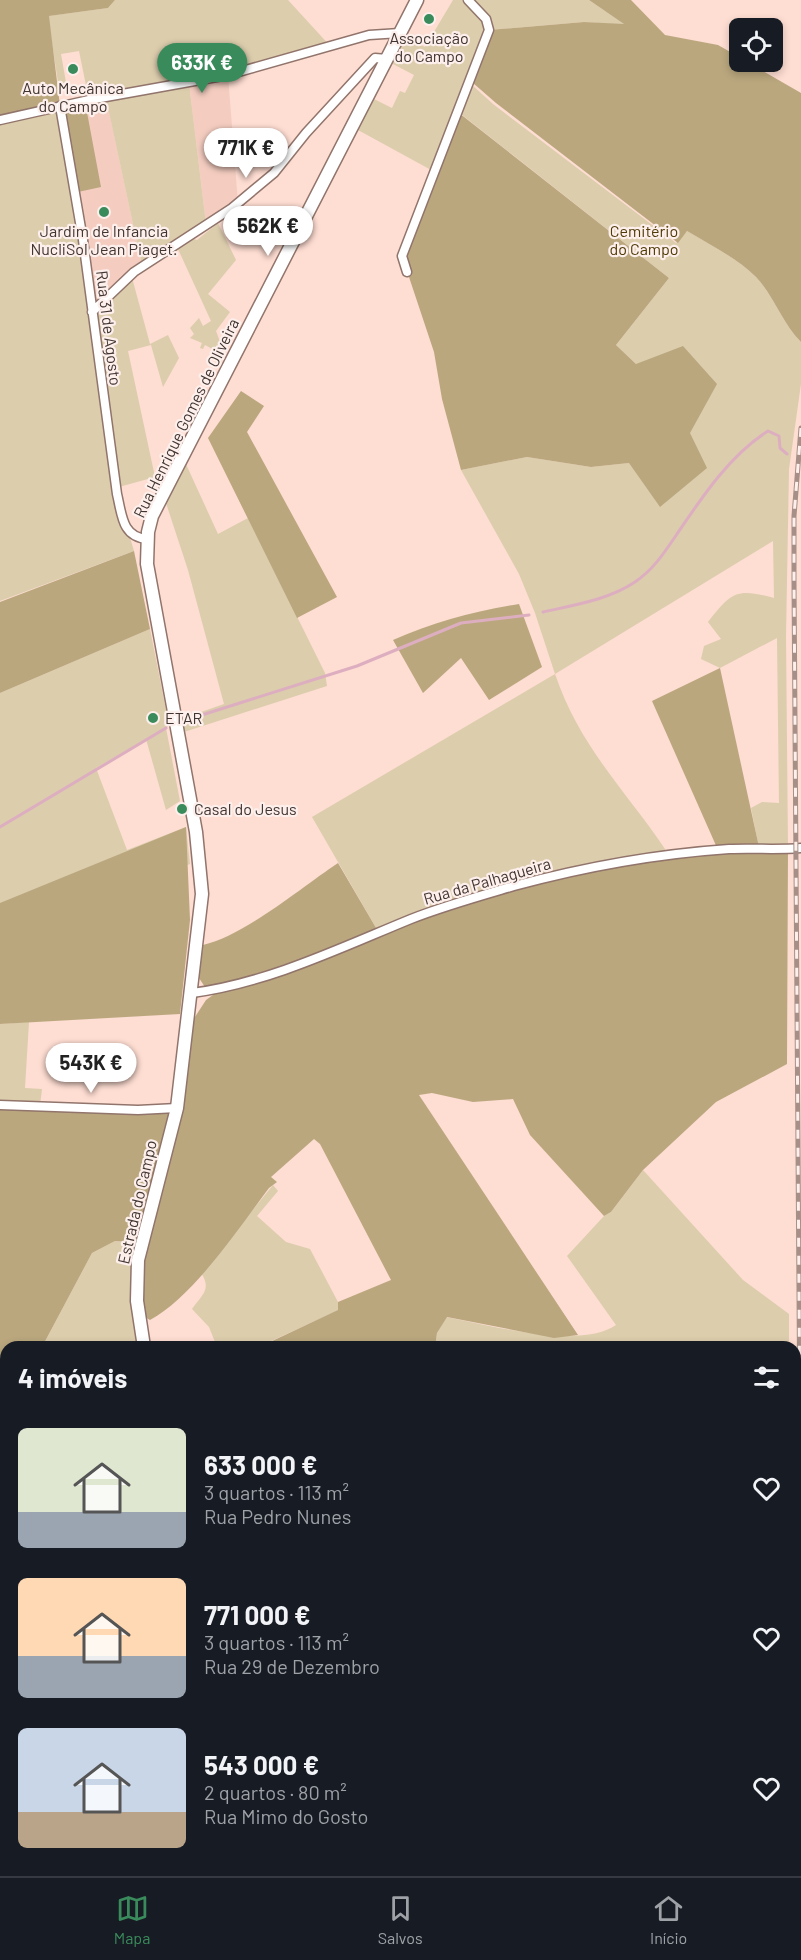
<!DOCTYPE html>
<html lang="pt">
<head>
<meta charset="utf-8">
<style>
  :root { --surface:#171b24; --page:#20242c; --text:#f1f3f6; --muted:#9ea1a6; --line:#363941; --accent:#3a8b5b }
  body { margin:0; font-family:Barlow,sans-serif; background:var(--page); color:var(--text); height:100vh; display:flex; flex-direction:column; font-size:22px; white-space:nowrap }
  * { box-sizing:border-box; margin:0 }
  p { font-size:20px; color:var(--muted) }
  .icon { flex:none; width:33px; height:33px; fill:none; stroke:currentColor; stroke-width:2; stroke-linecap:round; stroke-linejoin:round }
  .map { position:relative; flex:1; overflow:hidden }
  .sheet { position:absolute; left:0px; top:1341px; width:801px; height:536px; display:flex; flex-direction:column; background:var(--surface); border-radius:18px 18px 0 0; box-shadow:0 3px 9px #0003 }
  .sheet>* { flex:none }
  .fabs { position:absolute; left:729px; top:18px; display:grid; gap:12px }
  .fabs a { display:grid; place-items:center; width:54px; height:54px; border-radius:9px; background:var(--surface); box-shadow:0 3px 9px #0003; font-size:30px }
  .price { position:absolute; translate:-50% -51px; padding:0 14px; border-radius:21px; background:#fff; color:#222; font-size:20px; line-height:39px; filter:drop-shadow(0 2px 3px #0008) }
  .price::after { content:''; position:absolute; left:50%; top:36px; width:18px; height:14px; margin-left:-9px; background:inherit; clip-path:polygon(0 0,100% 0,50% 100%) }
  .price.active { background:var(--accent); color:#fff }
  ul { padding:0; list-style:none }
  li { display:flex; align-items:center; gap:18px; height:150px; padding:0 18px }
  li span { display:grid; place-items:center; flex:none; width:168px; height:120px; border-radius:9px; color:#555 }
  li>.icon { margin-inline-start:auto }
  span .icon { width:72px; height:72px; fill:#fffc; stroke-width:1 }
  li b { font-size:26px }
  h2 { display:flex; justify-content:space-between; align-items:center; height:72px; padding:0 18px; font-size:26px }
  .tabs { display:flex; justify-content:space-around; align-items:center; height:84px; border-top:2px solid var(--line); background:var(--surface); font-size:16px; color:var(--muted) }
  .tabs a { display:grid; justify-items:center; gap:3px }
  .tabs .active { color:var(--accent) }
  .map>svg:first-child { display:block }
  .built { fill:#f4cdc0 }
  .green { fill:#dccdad }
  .forest { fill:#baa77e }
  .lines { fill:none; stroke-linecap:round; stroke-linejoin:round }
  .stream { stroke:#ddaec0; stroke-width:3 }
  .street-casing { stroke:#91746b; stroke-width:11 }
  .secondary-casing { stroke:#91746b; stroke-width:15 }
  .highway-casing { stroke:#fff; stroke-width:18 }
  .street { stroke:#fff; stroke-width:8 }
  .secondary { stroke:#fff; stroke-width:12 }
  .highway { stroke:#de8086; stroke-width:15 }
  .rail-casing { stroke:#a68f87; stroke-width:5 }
  .rail { stroke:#fdefeb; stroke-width:3; stroke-dasharray:9; stroke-linecap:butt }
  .poi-dot { fill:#3a8b5b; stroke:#fdefeb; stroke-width:2 }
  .labels { text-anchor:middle; stroke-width:4.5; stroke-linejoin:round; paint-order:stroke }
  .poi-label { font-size:16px; fill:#413531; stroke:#fdefeb }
  .park-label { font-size:16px; fill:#503b06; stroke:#fdefeb }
  .street-label { font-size:16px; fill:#413531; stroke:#fdefeb }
</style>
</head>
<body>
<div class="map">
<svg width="801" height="1876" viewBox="0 0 801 1876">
  <rect width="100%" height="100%" fill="#feddd2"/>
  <path class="built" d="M 228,75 L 238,203 L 206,224 L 189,83 Z
    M 106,97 L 142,266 L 92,312 L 60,106 Z"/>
  <path class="green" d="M 115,0 L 288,0 L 332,48 L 189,83 L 206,224 L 142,266 L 106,98 L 89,100 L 79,51 L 61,54 L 67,88 L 59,89 L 48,16 L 108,8 Z
    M 453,0 L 589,0 L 626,25 L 584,22 L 489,30 L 433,171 L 358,130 L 374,99 L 392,108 L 400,91 L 405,93 L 414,75 L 391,63 L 405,37 L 425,47 Z
    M 472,85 L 493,104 L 676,243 L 687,231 C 710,245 737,258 756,277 C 774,296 782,323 801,342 L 801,384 L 789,469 L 786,636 L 788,849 L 759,848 L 751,808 L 762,802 L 779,803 L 777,638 L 720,668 L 701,659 L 704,646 L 721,639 L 708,622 C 732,591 737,588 774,598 L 773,541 L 555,674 C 581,750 627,791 669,855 L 516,886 L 379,933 L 312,817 L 555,674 L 535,613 L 519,574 L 461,470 L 527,457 L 591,467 L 629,463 L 636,364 L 616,345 L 669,278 L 461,114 Z
    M 60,106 L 92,311 L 131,274 L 150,344 L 168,335 L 179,358 L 163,387 L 151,345 L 128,351 L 155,477 L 119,487 L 117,494 L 134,551 L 0,601 L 0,117 Z
    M 218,223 L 236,260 L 208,294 L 230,312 L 216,331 L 225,355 L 220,365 L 214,361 L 218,352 L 205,345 L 203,349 L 200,348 L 202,343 L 190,338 L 194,334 L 190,328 L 199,318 L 203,326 L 211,321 L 178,249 L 194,239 L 197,240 Z
    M 185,462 L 218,534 L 248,518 L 325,673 L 327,686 L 184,732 L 181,719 L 224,704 L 188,570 L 165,500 Z
    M 150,629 L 169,725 L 166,728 L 180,801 L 166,810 L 146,739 L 96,768 L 127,850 L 186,827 L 190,864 L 0,937 L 0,693 Z
    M 29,1022 L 25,1088 L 42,1089 L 40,1105 L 0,1105 L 0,1024 Z
    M 643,1170 L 743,1280 L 789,1314 L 789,1347 L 435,1347 L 437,1333 L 446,1317 C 489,1325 580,1350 616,1325 L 567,1256 L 604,1216 L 611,1212 Z
    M 273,1185 L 278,1191 L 257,1216 L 286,1242 L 310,1249 L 338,1302 L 339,1310 L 258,1347 L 217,1347 L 209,1327 L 192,1309 C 202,1295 212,1289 201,1273 Z
    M 115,1241 L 137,1242 L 141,1347 L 42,1347 L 92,1253 Z
    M 0,1795 L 6,1799 L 6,1870 L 94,1871 L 101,1876 L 0,1876 Z
    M 792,1870 L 792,1876 L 678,1876 L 678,1871 Z"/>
  <path class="forest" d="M 0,0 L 115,0 L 108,8 L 49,16 L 60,106 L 0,120 Z
    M 589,0 L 631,0 L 665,35 L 718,45 L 739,57 L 740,62 L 747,62 L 801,93 L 801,342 C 782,323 774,296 756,277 C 737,258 710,245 687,231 L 678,243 L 496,103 L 473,83 L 489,30 L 584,22 L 624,24 Z
    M 86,107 L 101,187 L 78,192 L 65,112 Z
    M 459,113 L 669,278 L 616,345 L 636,364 L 683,346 L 717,384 L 690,433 L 707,468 L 660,507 L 629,463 L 591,467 L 527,457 L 461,470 L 442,399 L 434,352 L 402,256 Z
    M 241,391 L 264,406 L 247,432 L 337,597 L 297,618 L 208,438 Z
    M 134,551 L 150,629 L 0,693 L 0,602 Z
    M 519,604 L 542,667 L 489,700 L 461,658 L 423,693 L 393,640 C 434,622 475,611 519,604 Z
    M 720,668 L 759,847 L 788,849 L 787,1064 L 716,1102 L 643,1170 L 611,1212 L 604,1216 L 530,1135 L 513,1099 L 473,1102 L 432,1093 L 419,1095 L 578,1335 L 554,1338 L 447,1317 L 437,1333 L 435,1347 L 270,1347 L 268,1343 L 338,1310 L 338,1302 L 391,1280 L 320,1144 L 314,1139 L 271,1177 L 277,1182 L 269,1188 C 238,1229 194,1296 150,1320 L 145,1317 L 142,1274 L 145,1248 L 188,1074 L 193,1020 L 206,1000 L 213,995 L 212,988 L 205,987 L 199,978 L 203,945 C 244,936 302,887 338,863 L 379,933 L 366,940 L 516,886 L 633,859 L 718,850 L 652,701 Z
    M 186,827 L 190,920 L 180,1014 L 0,1024 L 0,903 Z
    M 0,1105 L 173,1107 L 137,1242 L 115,1241 L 92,1253 L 42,1347 L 6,1347 L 6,1406 L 0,1398 Z
    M 0,1592 L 6,1594 L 6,1702 L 0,1704 Z
    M 507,1870 L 612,1871 L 612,1876 L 503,1876 Z
    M 392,1871 L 461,1871 L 458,1876 L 395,1876 Z"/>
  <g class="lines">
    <path class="stream" d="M 543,612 C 574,605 608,600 635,582 C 654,569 664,553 677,534 C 702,497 730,455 768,431 L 779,436 L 780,448 L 787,454
      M 186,720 L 357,666 L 461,623 L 529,615
      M 0,827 L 166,728"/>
    <g class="street-casing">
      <path id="street" d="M 60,106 L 83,240 L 117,494 C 122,515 122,537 147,539
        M 0,120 L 89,100 L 228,75 L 369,35 L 400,33
        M 407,272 L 402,256 L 489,30 L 486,19 L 468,0
        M 92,312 L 134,272 L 232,208 L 274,173 L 306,133 L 375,58 L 387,59
        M 192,993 C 268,983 340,948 411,919 C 444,906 480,896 514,886 C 584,867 656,854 729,849 C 753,848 777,850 801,848
        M 0,1105 L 138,1110 L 177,1108
        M 0,1577 L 6,1569
        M 94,1870 L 101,1876
        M 503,1876 L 507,1870
        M 790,1876 L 790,1870"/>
    </g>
    <g class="secondary-casing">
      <path id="secondary" d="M 144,1347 L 137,1301 L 138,1260 L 177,1108 L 202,894 L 196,832 L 147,564 L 148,532 L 152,516 L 417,0
        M 383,1870 L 385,1876"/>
    </g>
    <g class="highway-casing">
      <path id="highway" d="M 795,1605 L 801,1603
        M 795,1624 L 801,1622
        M 0,1726 L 6,1724
        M 0,1754 L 6,1752"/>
    </g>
    <use href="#street" class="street"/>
    <use href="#secondary" class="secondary"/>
    <use href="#highway" class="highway"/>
    <g class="rail-casing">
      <path id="rail" d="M 801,428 L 794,516 L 794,581 L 801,1575"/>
    </g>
    <use href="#rail" class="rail"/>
  </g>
  <g class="poi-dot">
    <circle cx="429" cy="19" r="6"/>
    <circle cx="73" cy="69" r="6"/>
    <circle cx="104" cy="212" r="6"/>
    <circle cx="153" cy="718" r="6"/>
    <circle cx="182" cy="809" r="6"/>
  </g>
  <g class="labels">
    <g class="poi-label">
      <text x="429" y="44">Associação<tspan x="429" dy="18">do Campo</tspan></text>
      <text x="73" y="94">Auto Mecânica<tspan x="73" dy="18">do Campo</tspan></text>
      <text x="104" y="237">Jardim de Infancia<tspan x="104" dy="18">NucliSol Jean Piaget.</tspan></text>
      <text x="165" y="724" text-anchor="start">ETAR</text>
      <text x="194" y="815" text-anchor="start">Casal do Jesus</text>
    </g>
    <g class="park-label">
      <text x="644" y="237">Cemitério<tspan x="644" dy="18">do Campo</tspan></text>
    </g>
    <g class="street-label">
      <text transform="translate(109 328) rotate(83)" y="6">Rua 31 de Agosto</text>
      <text transform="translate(186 418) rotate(-64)" y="6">Rua Henrique Gomes de Oliveira</text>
      <text transform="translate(487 881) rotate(-16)" y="6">Rua da Palhagueira</text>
      <text transform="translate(137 1202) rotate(-77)" y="6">Estrada do Campo</text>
    </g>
  </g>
</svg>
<div class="fabs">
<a><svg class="icon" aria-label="locate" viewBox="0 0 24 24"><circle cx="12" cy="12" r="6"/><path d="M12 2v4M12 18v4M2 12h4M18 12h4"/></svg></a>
</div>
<b class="price active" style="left:202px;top:94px">633K €</b>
<b class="price" style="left:246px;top:179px">771K €</b>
<b class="price" style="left:268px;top:257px">562K €</b>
<b class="price" style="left:91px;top:1094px">543K €</b>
<section class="sheet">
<h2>4 imóveis<svg class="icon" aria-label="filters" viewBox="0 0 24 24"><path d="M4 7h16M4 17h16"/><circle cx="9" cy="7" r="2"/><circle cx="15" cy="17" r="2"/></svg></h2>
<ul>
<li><span style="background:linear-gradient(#dfe7d0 70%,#9aa5b1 0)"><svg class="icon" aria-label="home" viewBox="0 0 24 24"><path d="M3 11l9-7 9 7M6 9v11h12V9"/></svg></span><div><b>633 000 €</b><p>3 quartos · 113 m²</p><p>Rua Pedro Nunes</p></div><svg class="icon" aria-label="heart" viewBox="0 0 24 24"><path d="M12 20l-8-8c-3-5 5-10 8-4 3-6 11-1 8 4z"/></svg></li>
<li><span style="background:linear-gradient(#ffd9b3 65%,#9aa5b1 0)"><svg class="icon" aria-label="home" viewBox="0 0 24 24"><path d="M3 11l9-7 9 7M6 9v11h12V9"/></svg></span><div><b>771 000 €</b><p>3 quartos · 113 m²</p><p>Rua 29 de Dezembro</p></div><svg class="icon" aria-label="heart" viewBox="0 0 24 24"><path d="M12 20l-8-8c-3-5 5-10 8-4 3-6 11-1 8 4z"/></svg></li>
<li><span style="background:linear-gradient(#c9d6e8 70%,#b9a48a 0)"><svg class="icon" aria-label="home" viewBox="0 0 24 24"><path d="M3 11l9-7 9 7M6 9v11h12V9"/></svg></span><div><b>543 000 €</b><p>2 quartos · 80 m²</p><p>Rua Mimo do Gosto</p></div><svg class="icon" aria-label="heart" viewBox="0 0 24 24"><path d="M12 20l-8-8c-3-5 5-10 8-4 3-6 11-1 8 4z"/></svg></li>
</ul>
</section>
</div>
<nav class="tabs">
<a class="active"><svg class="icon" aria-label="map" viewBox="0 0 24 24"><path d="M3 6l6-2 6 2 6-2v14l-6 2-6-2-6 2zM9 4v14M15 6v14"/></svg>Mapa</a>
<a><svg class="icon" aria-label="saved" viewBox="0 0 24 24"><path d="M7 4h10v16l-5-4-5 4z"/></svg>Salvos</a>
<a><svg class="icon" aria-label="home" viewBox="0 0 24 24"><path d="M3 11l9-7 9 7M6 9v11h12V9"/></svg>Início</a>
</nav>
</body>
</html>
